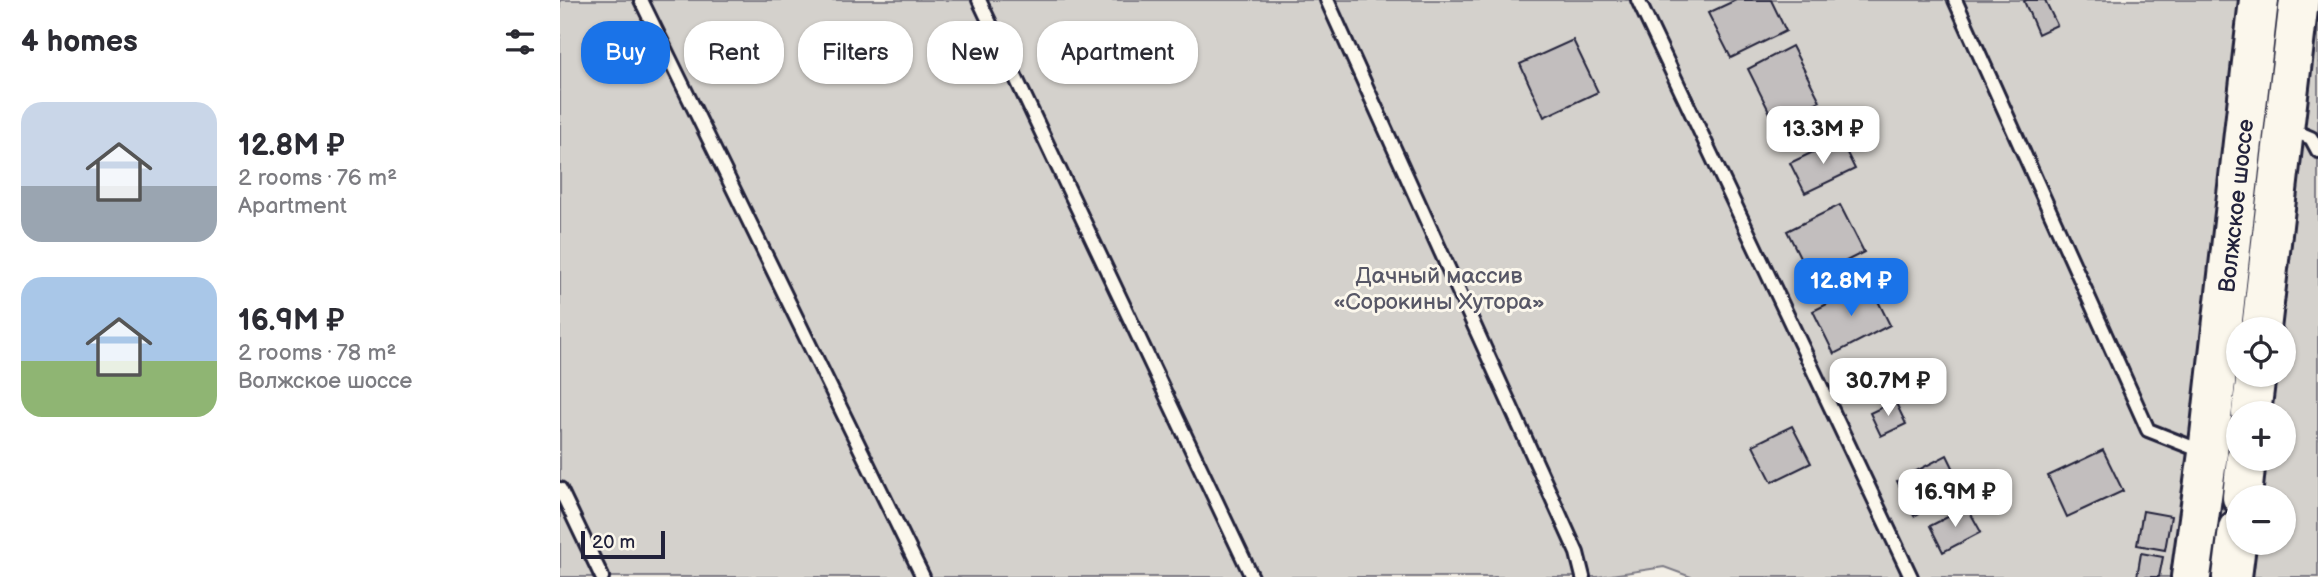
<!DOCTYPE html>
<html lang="en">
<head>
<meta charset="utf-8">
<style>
  :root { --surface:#fff; --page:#f2f2f3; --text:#2b2b33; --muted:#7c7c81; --accent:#1a73e8 }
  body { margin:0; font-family:"Balsamiq Sans",sans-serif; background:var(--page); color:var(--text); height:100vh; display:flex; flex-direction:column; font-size:26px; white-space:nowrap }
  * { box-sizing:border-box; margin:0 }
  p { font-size:23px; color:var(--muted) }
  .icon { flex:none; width:38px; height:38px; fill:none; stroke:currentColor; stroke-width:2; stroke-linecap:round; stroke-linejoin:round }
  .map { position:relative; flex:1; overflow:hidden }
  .details { display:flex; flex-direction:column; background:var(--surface); width:560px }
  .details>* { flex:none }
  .guide { position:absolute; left:21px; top:21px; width:665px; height:63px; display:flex; gap:14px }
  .fabs { position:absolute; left:1666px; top:317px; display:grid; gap:14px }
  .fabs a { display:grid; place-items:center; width:70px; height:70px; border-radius:50%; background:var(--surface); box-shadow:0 2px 5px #0004; font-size:35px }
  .scale { position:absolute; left:21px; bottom:18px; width:84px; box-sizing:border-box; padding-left:7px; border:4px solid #22223b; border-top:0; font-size:19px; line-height:24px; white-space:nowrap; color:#22223b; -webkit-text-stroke:5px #fbf7ec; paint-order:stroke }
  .price { position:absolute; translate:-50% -60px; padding:0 16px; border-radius:14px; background:#fff; color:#222; font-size:23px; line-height:46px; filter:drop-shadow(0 2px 4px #0008) }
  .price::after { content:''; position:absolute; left:50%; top:42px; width:21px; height:16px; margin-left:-10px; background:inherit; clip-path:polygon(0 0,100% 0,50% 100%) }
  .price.selected { background:var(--accent); color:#fff }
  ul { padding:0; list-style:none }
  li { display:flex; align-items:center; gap:21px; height:175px; padding:0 21px }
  li span { display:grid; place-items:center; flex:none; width:196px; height:140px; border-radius:21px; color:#555 }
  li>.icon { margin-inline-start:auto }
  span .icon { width:84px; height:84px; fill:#fffc; stroke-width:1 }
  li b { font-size:30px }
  h2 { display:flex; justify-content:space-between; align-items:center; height:84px; padding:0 21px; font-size:30px }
  .tag { padding:0 24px; border-radius:28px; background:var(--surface); box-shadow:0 2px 5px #0004; font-size:24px; line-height:63px }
  .tag.selected { background:var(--accent); color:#fff }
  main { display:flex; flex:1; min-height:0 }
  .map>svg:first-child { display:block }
  .green { fill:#d4d1cc; stroke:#7b7a84; stroke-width:2; fill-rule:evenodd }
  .building { fill:#c2bebe; stroke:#22223b; stroke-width:2 }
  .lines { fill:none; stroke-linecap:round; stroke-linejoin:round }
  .lane-casing { stroke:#22223b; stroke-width:18 }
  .primary-casing { stroke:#22223b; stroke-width:44 }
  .lane { stroke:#fbf7ec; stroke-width:12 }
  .primary { stroke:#fbf7ec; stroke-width:38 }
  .labels { text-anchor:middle; stroke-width:6; stroke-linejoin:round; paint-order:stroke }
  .street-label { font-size:23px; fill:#22223b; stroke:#fbf7ec }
  .park-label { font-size:23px; fill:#575766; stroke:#fbf7ec }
</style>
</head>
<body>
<main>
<section class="details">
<h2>4 homes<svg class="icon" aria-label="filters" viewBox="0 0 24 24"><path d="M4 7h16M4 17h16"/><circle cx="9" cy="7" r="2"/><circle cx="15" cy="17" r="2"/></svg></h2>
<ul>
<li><span style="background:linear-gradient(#c9d6e8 60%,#9aa5b1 0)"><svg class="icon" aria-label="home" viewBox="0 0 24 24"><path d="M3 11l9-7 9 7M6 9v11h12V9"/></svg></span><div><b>12.8M ₽</b><p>2 rooms · 76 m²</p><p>Apartment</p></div></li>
<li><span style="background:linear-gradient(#a9c7e8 60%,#8fb573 0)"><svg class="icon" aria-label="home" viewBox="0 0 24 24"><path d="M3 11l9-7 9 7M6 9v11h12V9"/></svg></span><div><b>16.9M ₽</b><p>2 rooms · 78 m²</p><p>Волжское шоссе</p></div></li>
</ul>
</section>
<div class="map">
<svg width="1758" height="577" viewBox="0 0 1758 577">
  <rect width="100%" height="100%" fill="#f2eee5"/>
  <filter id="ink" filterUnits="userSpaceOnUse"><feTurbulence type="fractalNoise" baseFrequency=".0143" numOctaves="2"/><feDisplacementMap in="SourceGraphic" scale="14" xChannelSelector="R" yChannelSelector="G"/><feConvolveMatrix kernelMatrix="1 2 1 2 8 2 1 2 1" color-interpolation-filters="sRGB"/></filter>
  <g filter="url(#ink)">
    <path class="green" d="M 0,0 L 1758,0 L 1758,577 L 1131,577 L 1104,567 L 1038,577 L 0,577 ZM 1678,329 L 1724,329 L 1724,374 L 1678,374 ZM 1678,413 L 1724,413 L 1724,458 L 1678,458 ZM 1678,497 L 1724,497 L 1724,542 L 1678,542 Z"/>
    <path class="building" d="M 1176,0 L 1211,0 L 1226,31 L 1171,58 L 1148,13 Z
      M 1467,0 L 1485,0 L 1497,25 L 1478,34 L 1464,1 Z
      M 1013,40 L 1038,92 L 984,117 L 960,64 Z
      M 1232,46 L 1260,101 L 1215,123 L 1188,69 Z
      M 1280,139 L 1295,169 L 1245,193 L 1230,163 Z
      M 1280,205 L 1304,252 L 1251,279 L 1227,231 Z
      M 1309,283 L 1330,325 L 1274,354 L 1253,311 Z
      M 1335,401 L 1346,424 L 1321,436 L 1310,413 Z
      M 1232,426 L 1251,463 L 1212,482 L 1193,445 Z
      M 1543,450 L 1563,491 L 1507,517 L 1488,476 Z
      M 1387,455 L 1404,490 L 1354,516 L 1337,481 Z
      M 1407,507 L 1421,532 L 1383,552 L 1370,526 Z
      M 1583,511 L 1611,516 L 1605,550 L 1577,545 Z
      M 1581,553 L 1603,557 L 1599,577 L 1577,577 Z"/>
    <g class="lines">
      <g class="lane-casing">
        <path id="lane" d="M 81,0 L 363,577
          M 419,0 L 692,577
          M 767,0 L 1017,553 L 1023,577
          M 1078,0 L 1351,577
          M 1395,0 L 1588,430 L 1644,452
          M 1727,128 L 1751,138 L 1758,151
          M 0,489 L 42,577"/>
      </g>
      <g class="primary-casing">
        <g id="primary">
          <path d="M 1701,329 L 1739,0"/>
          <path d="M 1691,413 L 1696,374"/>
          <path d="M 1682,497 L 1686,458"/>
          <path id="s1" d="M 1631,577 L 1648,453 L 1699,0"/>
          <path d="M 1672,577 L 1678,529"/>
        </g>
      </g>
      <use href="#lane" class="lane"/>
      <use href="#primary" class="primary"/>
    </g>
  </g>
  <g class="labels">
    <g class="street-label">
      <text dy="8" stroke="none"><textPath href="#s1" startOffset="374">Волжское шоссе</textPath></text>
    </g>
    <g class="park-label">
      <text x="879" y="283">Дачный массив<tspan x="879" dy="26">«Сорокины Хутора»</tspan></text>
    </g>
  </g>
</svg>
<div class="fabs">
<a><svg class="icon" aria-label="locate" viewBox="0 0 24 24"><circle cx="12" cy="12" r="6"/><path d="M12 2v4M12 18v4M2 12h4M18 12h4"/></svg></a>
<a>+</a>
<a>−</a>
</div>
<div class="scale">20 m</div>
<b class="price" style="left:1263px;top:166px">13.3M ₽</b>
<b class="price selected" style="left:1291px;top:318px">12.8M ₽</b>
<b class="price" style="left:1328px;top:418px">30.7M ₽</b>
<b class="price" style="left:1395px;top:529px">16.9M ₽</b>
<div class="guide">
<a class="tag selected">Buy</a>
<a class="tag">Rent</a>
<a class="tag">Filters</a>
<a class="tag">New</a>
<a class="tag">Apartment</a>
</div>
</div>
</main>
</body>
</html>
